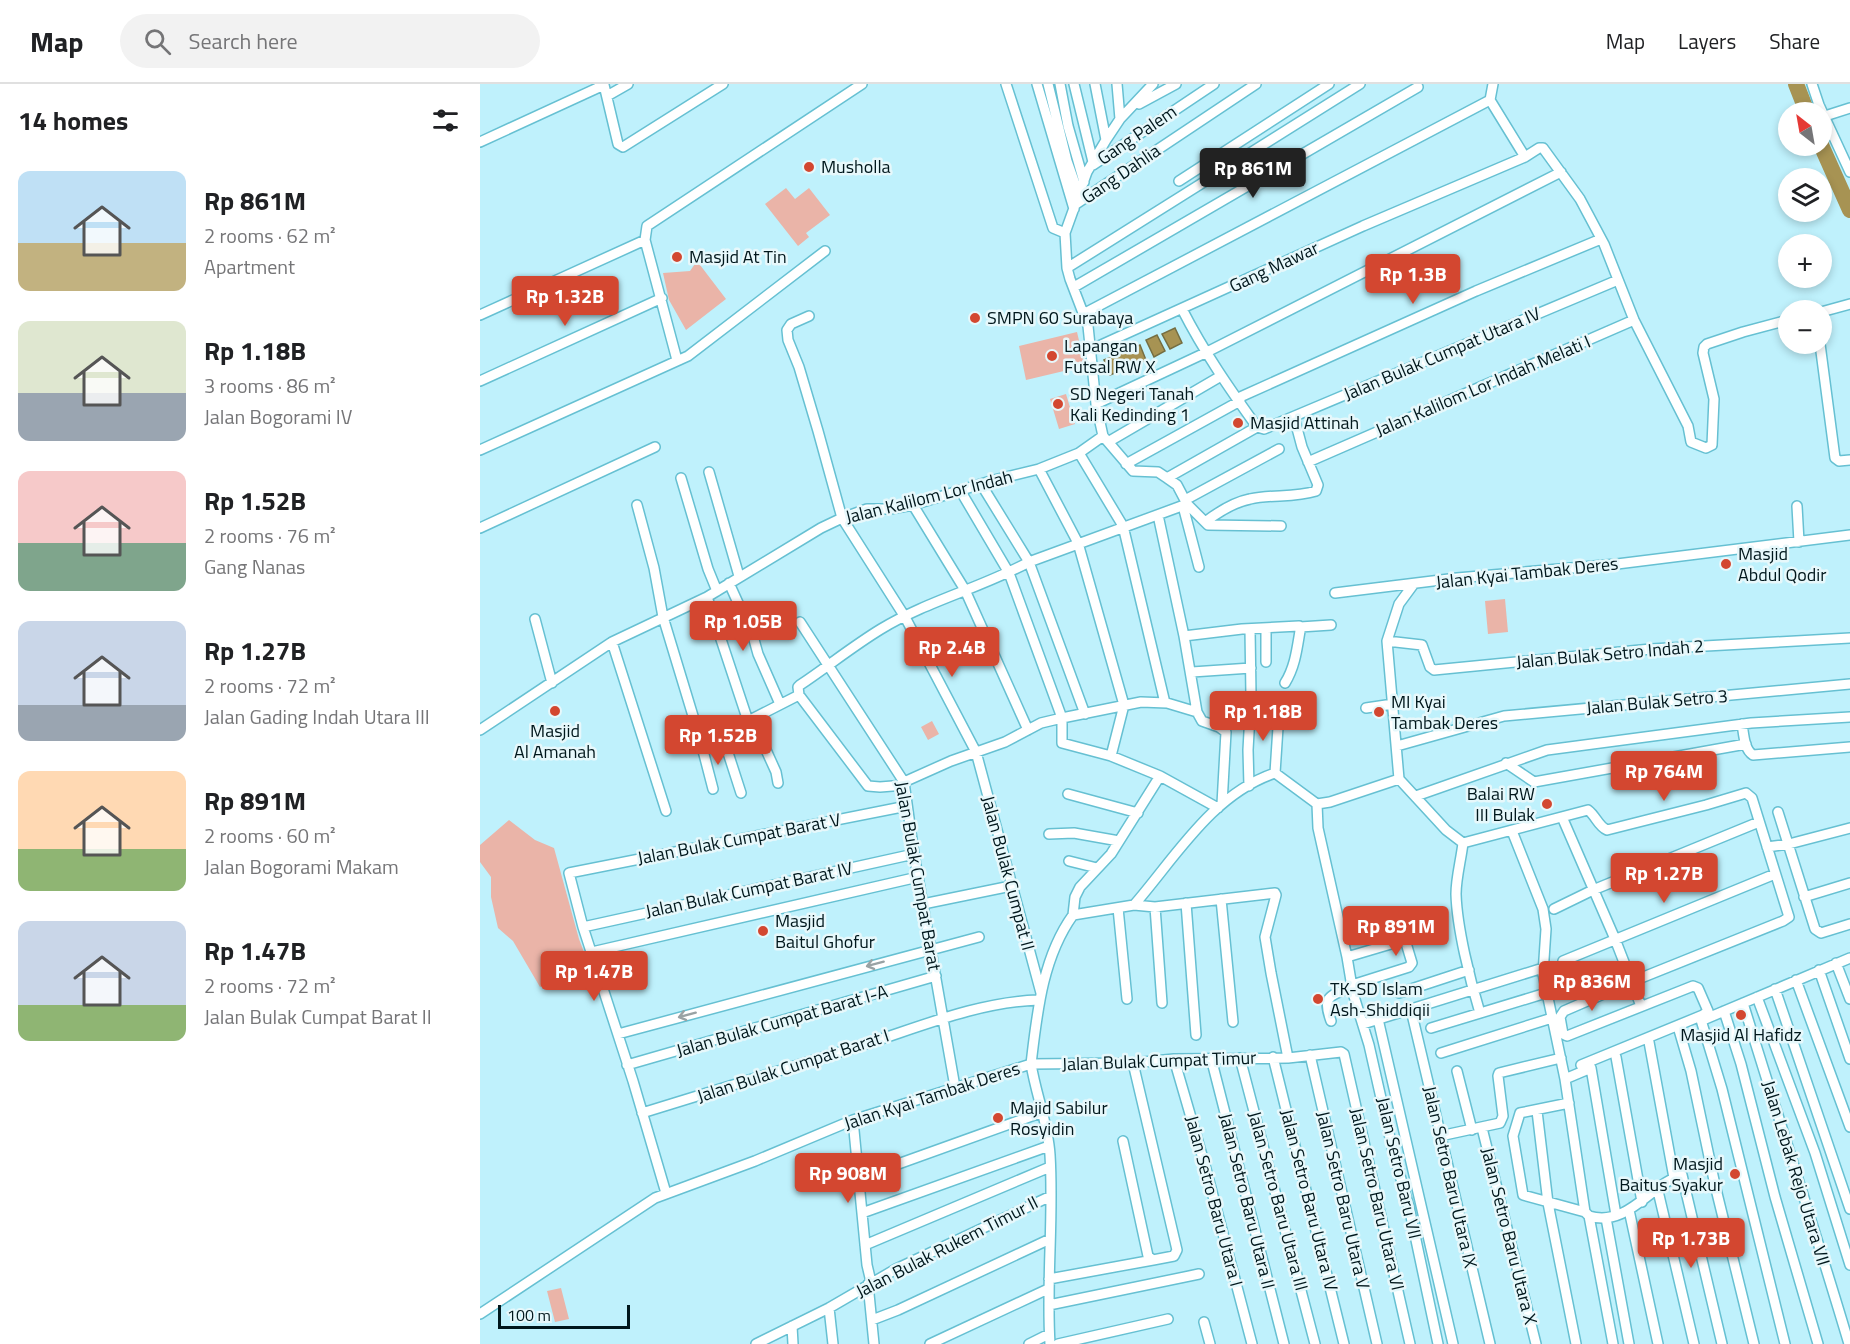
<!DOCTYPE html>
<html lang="en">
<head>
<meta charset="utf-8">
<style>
  :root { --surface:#fff; --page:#f2f2f2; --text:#202124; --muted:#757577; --line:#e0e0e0; --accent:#d34730 }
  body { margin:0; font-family:"Titillium Web",sans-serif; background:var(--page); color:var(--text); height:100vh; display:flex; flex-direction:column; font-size:22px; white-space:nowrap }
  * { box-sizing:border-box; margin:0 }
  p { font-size:20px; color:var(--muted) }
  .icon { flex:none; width:33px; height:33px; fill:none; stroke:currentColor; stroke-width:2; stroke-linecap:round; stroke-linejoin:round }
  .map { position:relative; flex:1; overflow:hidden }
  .drawer { display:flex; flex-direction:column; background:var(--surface); width:480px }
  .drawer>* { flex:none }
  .needle { width:39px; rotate:329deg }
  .buttons { position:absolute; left:1298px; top:18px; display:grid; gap:12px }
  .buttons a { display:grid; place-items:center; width:54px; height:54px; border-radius:50%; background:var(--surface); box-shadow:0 3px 9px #0003; font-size:30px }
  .scale { position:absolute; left:18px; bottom:15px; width:132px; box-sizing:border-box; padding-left:6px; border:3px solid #00171c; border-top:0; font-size:16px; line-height:21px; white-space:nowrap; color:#00171c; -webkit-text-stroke:4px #e7f8fb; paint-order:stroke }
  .price { position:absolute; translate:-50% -51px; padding:0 14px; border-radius:6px; background:var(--accent); color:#fff; font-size:20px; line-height:39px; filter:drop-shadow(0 2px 3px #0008) }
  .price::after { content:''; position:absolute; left:50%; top:36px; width:18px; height:14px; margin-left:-9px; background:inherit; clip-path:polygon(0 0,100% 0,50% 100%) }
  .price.active { background:#222; color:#fff }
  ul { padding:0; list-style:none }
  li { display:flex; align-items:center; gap:18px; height:150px; padding:0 18px }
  li span { display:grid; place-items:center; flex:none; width:168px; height:120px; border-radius:12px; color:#555 }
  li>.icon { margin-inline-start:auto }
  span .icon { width:72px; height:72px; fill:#fffc; stroke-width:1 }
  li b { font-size:26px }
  h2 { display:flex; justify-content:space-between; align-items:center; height:72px; padding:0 18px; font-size:26px }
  header { display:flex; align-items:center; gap:36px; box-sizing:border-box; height:84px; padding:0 30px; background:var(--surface); border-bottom:2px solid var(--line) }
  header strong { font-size:28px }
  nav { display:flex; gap:33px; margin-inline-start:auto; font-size:21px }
  .search { width:420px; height:54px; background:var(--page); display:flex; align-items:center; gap:15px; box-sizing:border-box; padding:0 21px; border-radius:33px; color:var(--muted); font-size:22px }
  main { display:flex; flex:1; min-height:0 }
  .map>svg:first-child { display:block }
  .green { fill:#eab4a8 }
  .water { fill:#a79353; stroke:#756e42; stroke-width:1.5 }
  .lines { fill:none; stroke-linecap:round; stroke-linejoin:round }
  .river { stroke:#a79353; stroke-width:16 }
  .minor-casing { stroke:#66c0d2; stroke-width:12 }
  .minor { stroke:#fff; stroke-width:9 }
  .oneway { stroke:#99a2a4 }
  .poi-dot { fill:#d34730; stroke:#e7f8fb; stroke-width:2 }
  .labels { text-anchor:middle; stroke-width:5; stroke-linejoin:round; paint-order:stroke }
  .street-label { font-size:18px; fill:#00171c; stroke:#e7f8fb }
  .poi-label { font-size:18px; fill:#00171c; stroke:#e7f8fb; text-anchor:start }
</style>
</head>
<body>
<header>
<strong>Map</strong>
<div class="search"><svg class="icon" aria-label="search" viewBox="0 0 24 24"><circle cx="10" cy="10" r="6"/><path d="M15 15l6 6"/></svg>Search here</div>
<nav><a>Map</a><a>Layers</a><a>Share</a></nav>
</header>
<main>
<section class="drawer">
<h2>14 homes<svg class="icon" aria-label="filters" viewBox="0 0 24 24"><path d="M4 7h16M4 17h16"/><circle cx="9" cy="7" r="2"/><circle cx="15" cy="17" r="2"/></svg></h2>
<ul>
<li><span style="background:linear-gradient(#bfe0f5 60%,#c2b280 0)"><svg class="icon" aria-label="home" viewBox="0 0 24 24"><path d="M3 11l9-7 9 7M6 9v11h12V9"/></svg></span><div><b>Rp 861M</b><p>2 rooms · 62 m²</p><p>Apartment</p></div></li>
<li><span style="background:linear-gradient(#dfe7d0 60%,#9aa5b1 0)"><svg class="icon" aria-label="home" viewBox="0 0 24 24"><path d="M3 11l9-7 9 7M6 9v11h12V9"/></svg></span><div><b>Rp 1.18B</b><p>3 rooms · 86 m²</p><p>Jalan Bogorami IV</p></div></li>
<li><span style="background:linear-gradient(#f6c9c9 60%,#7fa58c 0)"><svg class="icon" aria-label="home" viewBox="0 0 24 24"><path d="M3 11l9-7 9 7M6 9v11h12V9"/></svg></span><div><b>Rp 1.52B</b><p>2 rooms · 76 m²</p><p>Gang Nanas</p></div></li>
<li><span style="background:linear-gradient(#c9d6e8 70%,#9aa5b1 0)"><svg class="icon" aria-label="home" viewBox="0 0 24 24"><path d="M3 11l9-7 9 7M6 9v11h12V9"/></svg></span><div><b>Rp 1.27B</b><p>2 rooms · 72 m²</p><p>Jalan Gading Indah Utara III</p></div></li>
<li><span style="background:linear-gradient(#ffd9b3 65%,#8fb573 0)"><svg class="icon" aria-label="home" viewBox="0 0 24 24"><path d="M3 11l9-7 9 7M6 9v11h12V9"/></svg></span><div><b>Rp 891M</b><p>2 rooms · 60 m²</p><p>Jalan Bogorami Makam</p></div></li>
<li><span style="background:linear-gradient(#c9d6e8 70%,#8fb573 0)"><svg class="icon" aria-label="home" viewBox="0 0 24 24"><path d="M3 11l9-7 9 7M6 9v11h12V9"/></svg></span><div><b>Rp 1.47B</b><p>2 rooms · 72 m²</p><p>Jalan Bulak Cumpat Barat II</p></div></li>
</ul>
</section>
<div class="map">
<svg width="1370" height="1260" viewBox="0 0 1370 1260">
  <rect width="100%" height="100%" fill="#bff1fc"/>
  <path class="green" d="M 306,104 L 315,115 L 329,104 L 350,131 L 326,149 L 329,153 L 318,162 L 285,120 Z
    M 217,177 L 246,215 L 206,246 L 189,216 L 183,189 L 210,187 Z
    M 597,248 L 605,282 L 546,296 L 539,262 Z
    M 586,310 L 595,340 L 579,345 L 570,315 Z
    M 1025,515 L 1028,548 L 1008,550 L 1005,517 Z
    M 452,637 L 459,650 L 448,656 L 441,643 Z
    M 29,736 L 55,756 L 74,764 L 99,855 L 107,876 L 60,903 L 33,857 L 18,844 L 11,813 L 11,793 L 0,778 L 0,761 Z
    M 81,1204 L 89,1235 L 75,1238 L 67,1207 Z"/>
  <path class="water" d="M 695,244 L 702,259 L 690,265 L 682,250 Z
    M 677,251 L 685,267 L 674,273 L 666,256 Z
    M 660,261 L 666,276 L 630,291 L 624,276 Z"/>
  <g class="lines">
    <path class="river" d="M 1316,0 L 1327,28
      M 1341,61 L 1370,126"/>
    <g class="minor-casing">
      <path id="minor" d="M 526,0 L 573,144 L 585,149
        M 557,0 L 594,125
        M 568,0 L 587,77 L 599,111
        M 580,0 L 588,42 L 604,98
        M 594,0 L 613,78
        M 615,0 L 626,56
        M 637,0 L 640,35
        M 673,0 L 640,35 L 626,56 L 607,88 L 585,149 L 587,184 L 590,195 L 608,242 L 616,320 L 623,352 L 653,387 L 678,388 L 687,394 L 697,401 L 707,420 L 728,441 L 801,442
        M 1013,0 L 1010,16 L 1045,73 L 1059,64 L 1063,64 L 1100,115 L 1124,160 L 1154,236 L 1208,342 L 1211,358 L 1226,364 L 1232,361 L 1234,315 L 1223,269 L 1224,263 L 1227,260 L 1263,248 L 1308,236
        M 1332,0 L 1339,21 L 1370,88
        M 127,12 L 148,0
        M 659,20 L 696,0
        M 1345,32 L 1370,24
        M 0,58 L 124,1 L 138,60 L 143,63 L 243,0
        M 613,81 L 734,0
        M 699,97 L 849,0
        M 596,120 L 776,0
        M 587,184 L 880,0
        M 594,203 L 938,3
        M 702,225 C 724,268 749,304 777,343 L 784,345 L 1138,196
        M 1341,228 L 1370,220
        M 605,229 L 1010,16
        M 0,231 L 165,156
        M 329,232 L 311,240 L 307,246 L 308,256 L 319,283 L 338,347 L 362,434 L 425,533 L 496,668 L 561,909
        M 1340,260 L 1355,374 L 1359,377 L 1370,376
        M 610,266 L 883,142 L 1045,73
        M 197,276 L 165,156 L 167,142 L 382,0
        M 0,297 L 182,214
        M 758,314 L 996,207 L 1121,155
        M 616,320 L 725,269 L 1081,88
        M 628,358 L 741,292
        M 0,366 L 208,272 L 345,167
        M 599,369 L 643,442 L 685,619
        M 828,378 L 1154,236
        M 646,380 L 760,317
        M 559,385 L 598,459 L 644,621 L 631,672
        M 229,388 L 259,492
        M 201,394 L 228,485 L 237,507
        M 687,394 L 777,343
        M 501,400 L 549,478 L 605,630
        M 480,406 L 529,489 L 582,634 L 582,659 L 631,672 L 680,692 L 738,724
        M 705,416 L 799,365
        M 157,421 L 174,484 L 183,533 L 220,655 L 233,705
        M 433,421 L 485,506 L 548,646
        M 703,422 L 719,483
        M 1317,422 L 1319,458
        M 678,431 L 704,552 L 717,628 L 722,637 L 739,643 L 746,648 L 742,720
        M 725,438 C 737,429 755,418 770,415 C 792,410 814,414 836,407 L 838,401 L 822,363 L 814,333
        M 0,444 L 175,363
        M 249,499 L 273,552 L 278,570 L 300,620
        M 855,509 L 977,494 L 1137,480 L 1370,451
        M 227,513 L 268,637
        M 55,535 L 72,599
        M 320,538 L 424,698 L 434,770 L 475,1003
        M 820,543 L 851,541
        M 786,544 L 786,578
        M 704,552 L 762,545 L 819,542 L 820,547 C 817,565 815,583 805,599
        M 907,557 L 942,561 L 950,583 L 954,586 L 1171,565 L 1370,554
        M 132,558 L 186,727
        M 712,588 L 771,584
        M 886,624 L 913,620
        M 272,635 L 296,688 L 298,699
        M 1262,640 C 1264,651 1264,665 1273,671 L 1370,663
        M 0,646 L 132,558 L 227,513 L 341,444 L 362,434 L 387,425 L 410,425 L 433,421 L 514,396 L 559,385 L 599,369 L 623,352
        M 241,647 L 261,709
        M 220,655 L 268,637 L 319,611
        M 917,662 L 1024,632 L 1370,600
        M 1026,679 L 1054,698 L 1266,660
        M 795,689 L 799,628
        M 919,695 L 966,746 L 983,759 L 1108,726 C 1116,732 1118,742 1127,746 L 1226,721 L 1266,709 L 1272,714 L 1309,833 L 1303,837 L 1151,898 L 1084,927 L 1080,933 L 1083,950 L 1087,952 L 1213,902 L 1218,904 L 1228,927 L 1223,931 L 1101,981
        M 424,698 L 471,677 L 525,658 L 561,639 L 582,634 L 661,618 L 687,619 L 717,628
        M 425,701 L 400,703 L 388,702 L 319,611 L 318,603 L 320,601 C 347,583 373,562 401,545 C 447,517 501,504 549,478 L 707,420
        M 769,702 L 768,666 L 771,612 L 770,545
        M 588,710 L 658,729
        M 936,712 L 1067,666 L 1271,639 L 1370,633
        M 837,720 L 838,744 L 867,873 L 873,909 L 889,961 L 913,1067 L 929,1123 L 958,1260
        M 1298,728 L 1335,845 L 1341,849 L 1370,840
        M 1082,733 L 1135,855 L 1161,922
        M 1032,747 L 1063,825 L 1066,845 L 1063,890 L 1085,995 L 1105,1128 L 1109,1132 L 1133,1260
        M 569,750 L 594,749 L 639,757
        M 983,759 C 981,776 976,794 976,810 C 977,844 990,896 1000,929
        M 1287,763 L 1309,760 L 1370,744
        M 589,777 L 617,784
        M 1324,813 L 1370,799
        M 741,815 L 753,938
        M 706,819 L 716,951
        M 443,820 L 531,802
        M 654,821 L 675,823 L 795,809 L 796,811 L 785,853 L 791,889 L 808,974
        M 675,823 L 682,919
        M 638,824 L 647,915
        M 1074,825 L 1113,806 L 1279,738
        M 593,831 L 595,813 L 600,803 L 631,770 L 680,692
        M 103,843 L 434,770
        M 112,868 L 438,793
        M 867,873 L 921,857 L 926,859 L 932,879 L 929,883 L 872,901
        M 1083,877 L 1295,790
        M 1356,879 L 1370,915
        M 1339,886 L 1370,975
        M 1316,896 L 1370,1043
        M 1295,905 L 1370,1125
        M 919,909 L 989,886
        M 1277,913 L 1335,1069 L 1370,1181
        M 1263,919 C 1298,1033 1335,1146 1369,1260
        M 931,926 L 1010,1260
        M 1244,927 L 1261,980 L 1295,1113 L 1338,1260
        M 898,935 L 973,1260
        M 1221,936 L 1242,1005 L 1305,1260
        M 1223,936 L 1370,874
        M 851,937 C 842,912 849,912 872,903
        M 883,940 L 1063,884
        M 951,944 L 1066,909
        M 1199,946 L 1211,987 L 1235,1101 L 1274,1260
        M 138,950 L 499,853
        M 1169,958 L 1194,1094
        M 961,969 L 1072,934
        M 830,971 L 897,1260
        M 793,973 L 864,1260
        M 1136,973 L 1162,1118
        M 731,974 L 804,1260
        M 760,974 L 835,1260
        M 694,975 L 726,1085 L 772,1260
        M 147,981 L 456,892
        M 1111,984 L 1136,1131
        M 977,987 L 992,1046
        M 1085,995 L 1111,984
        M 1089,1019 L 1040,1029 L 1033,1052 L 1043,1111 L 1105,1128
        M 1057,1027 L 1068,1119 L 1096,1260
        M 162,1029 C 237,1006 311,983 386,960 C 442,942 499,918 558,916
        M 373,1036 L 387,1181 L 391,1198
        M 1002,1044 L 1056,1260
        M 960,1052 L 1020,1039 L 1023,1032 L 1018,992 L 1019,989 L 1081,974
        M 643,1057 L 668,1172 L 673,1176 L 694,1172 L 697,1166 L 653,979
        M 407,1084 L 563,1028
        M 1178,1107 L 1214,1260
        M 186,1109 L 153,997 L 103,843 L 89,789 L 427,722
        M 1149,1126 L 1178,1260
        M 382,1129 L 569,1062
        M 1109,1132 C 1148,1144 1172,1099 1202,1091 L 1242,1260
        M 1126,1134 L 1149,1260
        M 385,1161 L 570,1083
        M 569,1195 L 673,1176
        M 388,1200 L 394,1260
        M 569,1221 L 719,1190
        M 349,1224 L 353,1260
        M 0,1230 L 175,1114 L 275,1077 L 373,1036 L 551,980 C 557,930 562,874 593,831 L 654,821 C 695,774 732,710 795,689 L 837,720 L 850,718 L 919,695 L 907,557 L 919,520 L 933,501
        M 392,1236 L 418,1226 L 570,1155
        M 724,1238 L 730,1260
        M 312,1242 L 313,1260
        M 276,1260 L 349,1224 L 416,1185 L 571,1112
        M 450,1260 L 568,1205
        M 549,1260 L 569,1250
        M 570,1260 C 566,1197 574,1134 570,1071 C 568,1039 556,1011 551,980 L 653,979 L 694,975 L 808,974 L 861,968 L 864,970 L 930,1260
        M 578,1260 L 688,1235"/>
    </g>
    <use href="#minor" class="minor"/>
  </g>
  <defs><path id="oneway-shaft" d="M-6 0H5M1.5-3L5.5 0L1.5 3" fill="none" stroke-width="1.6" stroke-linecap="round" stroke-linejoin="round" transform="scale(1.5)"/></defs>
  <g class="oneway">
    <use href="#oneway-shaft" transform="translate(395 880) rotate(165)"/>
    <use href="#oneway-shaft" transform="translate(207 931) rotate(165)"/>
  </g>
  <g class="poi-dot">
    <circle cx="329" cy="83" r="6"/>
    <circle cx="197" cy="173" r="6"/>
    <circle cx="495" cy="234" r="6"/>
    <circle cx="572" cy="272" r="6"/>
    <circle cx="578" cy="320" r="6"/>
    <circle cx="758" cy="339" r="6"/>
    <circle cx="1246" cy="480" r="6"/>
    <circle cx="75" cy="627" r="6"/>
    <circle cx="899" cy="628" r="6"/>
    <circle cx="1067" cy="720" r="6"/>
    <circle cx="283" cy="847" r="6"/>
    <circle cx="838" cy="915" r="6"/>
    <circle cx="1261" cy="931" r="6"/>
    <circle cx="518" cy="1034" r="6"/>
    <circle cx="1255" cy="1090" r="6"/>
  </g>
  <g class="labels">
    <g class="street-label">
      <text transform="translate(657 51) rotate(-34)" y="6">Gang Palem</text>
      <text transform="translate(641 90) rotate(-34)" y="6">Gang Dahlia</text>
      <text transform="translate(794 183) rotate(-25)" y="6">Gang Mawar</text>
      <text transform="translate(962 270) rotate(-23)" y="6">Jalan Bulak Cumpat Utara IV</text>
      <text transform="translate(1003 302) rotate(-23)" y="6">Jalan Kalilom Lor Indah Melati I</text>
      <text transform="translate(449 413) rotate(-14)" y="6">Jalan Kalilom Lor Indah</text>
      <text transform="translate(1047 489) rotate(-6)" y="6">Jalan Kyai Tambak Deres</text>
      <text transform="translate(1130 570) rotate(-5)" y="6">Jalan Bulak Setro Indah 2</text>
      <text transform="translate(1177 618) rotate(-5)" y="6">Jalan Bulak Setro 3</text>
      <text transform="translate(259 755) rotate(-11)" y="6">Jalan Bulak Cumpat Barat V</text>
      <text transform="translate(528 789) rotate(75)" y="6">Jalan Bulak Cumpat II</text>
      <text transform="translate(438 792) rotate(80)" y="6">Jalan Bulak Cumpat Barat</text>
      <text transform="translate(269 806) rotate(-12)" y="6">Jalan Bulak Cumpat Barat IV</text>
      <text transform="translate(302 937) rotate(-16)" y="6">Jalan Bulak Cumpat Barat I-A</text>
      <text transform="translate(679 977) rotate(-2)" y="6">Jalan Bulak Cumpat Timur</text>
      <text transform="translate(313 982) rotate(-18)" y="6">Jalan Bulak Cumpat Barat I</text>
      <text transform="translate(452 1012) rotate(-18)" y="6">Jalan Kyai Tambak Deres</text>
      <text transform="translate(919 1084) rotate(77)" y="6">Jalan Setro Baru VII</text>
      <text transform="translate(1316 1089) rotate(73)" y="6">Jalan Lebak Rejo Utara VII</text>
      <text transform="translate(970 1093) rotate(77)" y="6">Jalan Setro Baru Utara IX</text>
      <text transform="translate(897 1115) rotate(77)" y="6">Jalan Setro Baru Utara VI</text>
      <text transform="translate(829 1116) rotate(76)" y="6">Jalan Setro Baru Utara IV</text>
      <text transform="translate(863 1116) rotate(77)" y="6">Jalan Setro Baru Utara V</text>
      <text transform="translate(734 1117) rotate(75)" y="6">Jalan Setro Baru Utara I</text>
      <text transform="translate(767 1117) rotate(76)" y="6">Jalan Setro Baru Utara II</text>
      <text transform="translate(798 1117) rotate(75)" y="6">Jalan Setro Baru Utara III</text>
      <text transform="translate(1029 1152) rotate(76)" y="6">Jalan Setro Baru Utara X</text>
      <text transform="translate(467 1163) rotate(-27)" y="6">Jalan Bulak Rukem Timur II</text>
    </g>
    <g class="poi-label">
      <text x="341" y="89">Musholla</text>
      <text x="209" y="179">Masjid At Tin</text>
      <text x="507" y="240">SMPN 60 Surabaya</text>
      <text x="584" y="268">Lapangan<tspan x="584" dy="21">Futsal RW X</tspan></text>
      <text x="590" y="316">SD Negeri Tanah<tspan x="590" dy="21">Kali Kedinding 1</tspan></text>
      <text x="770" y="345">Masjid Attinah</text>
      <text x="1258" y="476">Masjid<tspan x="1258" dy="21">Abdul Qodir</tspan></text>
      <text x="911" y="624">MI Kyai<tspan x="911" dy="21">Tambak Deres</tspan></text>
      <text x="75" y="653" text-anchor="middle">Masjid<tspan x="75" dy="21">Al Amanah</tspan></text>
      <text x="1055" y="716" text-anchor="end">Balai RW<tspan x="1055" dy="21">III Bulak</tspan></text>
      <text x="295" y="843">Masjid<tspan x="295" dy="21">Baitul Ghofur</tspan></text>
      <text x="850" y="911">TK-SD Islam<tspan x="850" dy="21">Ash-Shiddiqii</tspan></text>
      <text x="1261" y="957" text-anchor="middle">Masjid Al Hafidz</text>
      <text x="530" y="1030">Majid Sabilur<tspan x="530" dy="21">Rosyidin</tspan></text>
      <text x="1243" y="1086" text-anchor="end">Masjid<tspan x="1243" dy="21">Baitus Syakur</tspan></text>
    </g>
  </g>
</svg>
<div class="buttons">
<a><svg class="needle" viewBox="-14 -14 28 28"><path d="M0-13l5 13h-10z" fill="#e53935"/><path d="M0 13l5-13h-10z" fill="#757577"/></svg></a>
<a><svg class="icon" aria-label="layers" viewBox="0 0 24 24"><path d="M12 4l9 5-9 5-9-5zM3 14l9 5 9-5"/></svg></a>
<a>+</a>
<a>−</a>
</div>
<div class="scale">100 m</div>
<b class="price active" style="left:773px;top:115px">Rp 861M</b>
<b class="price" style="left:933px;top:221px">Rp 1.3B</b>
<b class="price" style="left:85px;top:243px">Rp 1.32B</b>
<b class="price" style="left:263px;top:568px">Rp 1.05B</b>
<b class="price" style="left:472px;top:594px">Rp 2.4B</b>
<b class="price" style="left:783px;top:658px">Rp 1.18B</b>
<b class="price" style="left:238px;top:682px">Rp 1.52B</b>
<b class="price" style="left:1184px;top:718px">Rp 764M</b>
<b class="price" style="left:1184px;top:820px">Rp 1.27B</b>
<b class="price" style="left:916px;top:873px">Rp 891M</b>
<b class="price" style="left:114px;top:918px">Rp 1.47B</b>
<b class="price" style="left:1112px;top:928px">Rp 836M</b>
<b class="price" style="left:368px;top:1120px">Rp 908M</b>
<b class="price" style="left:1211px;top:1185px">Rp 1.73B</b>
</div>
</main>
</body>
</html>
